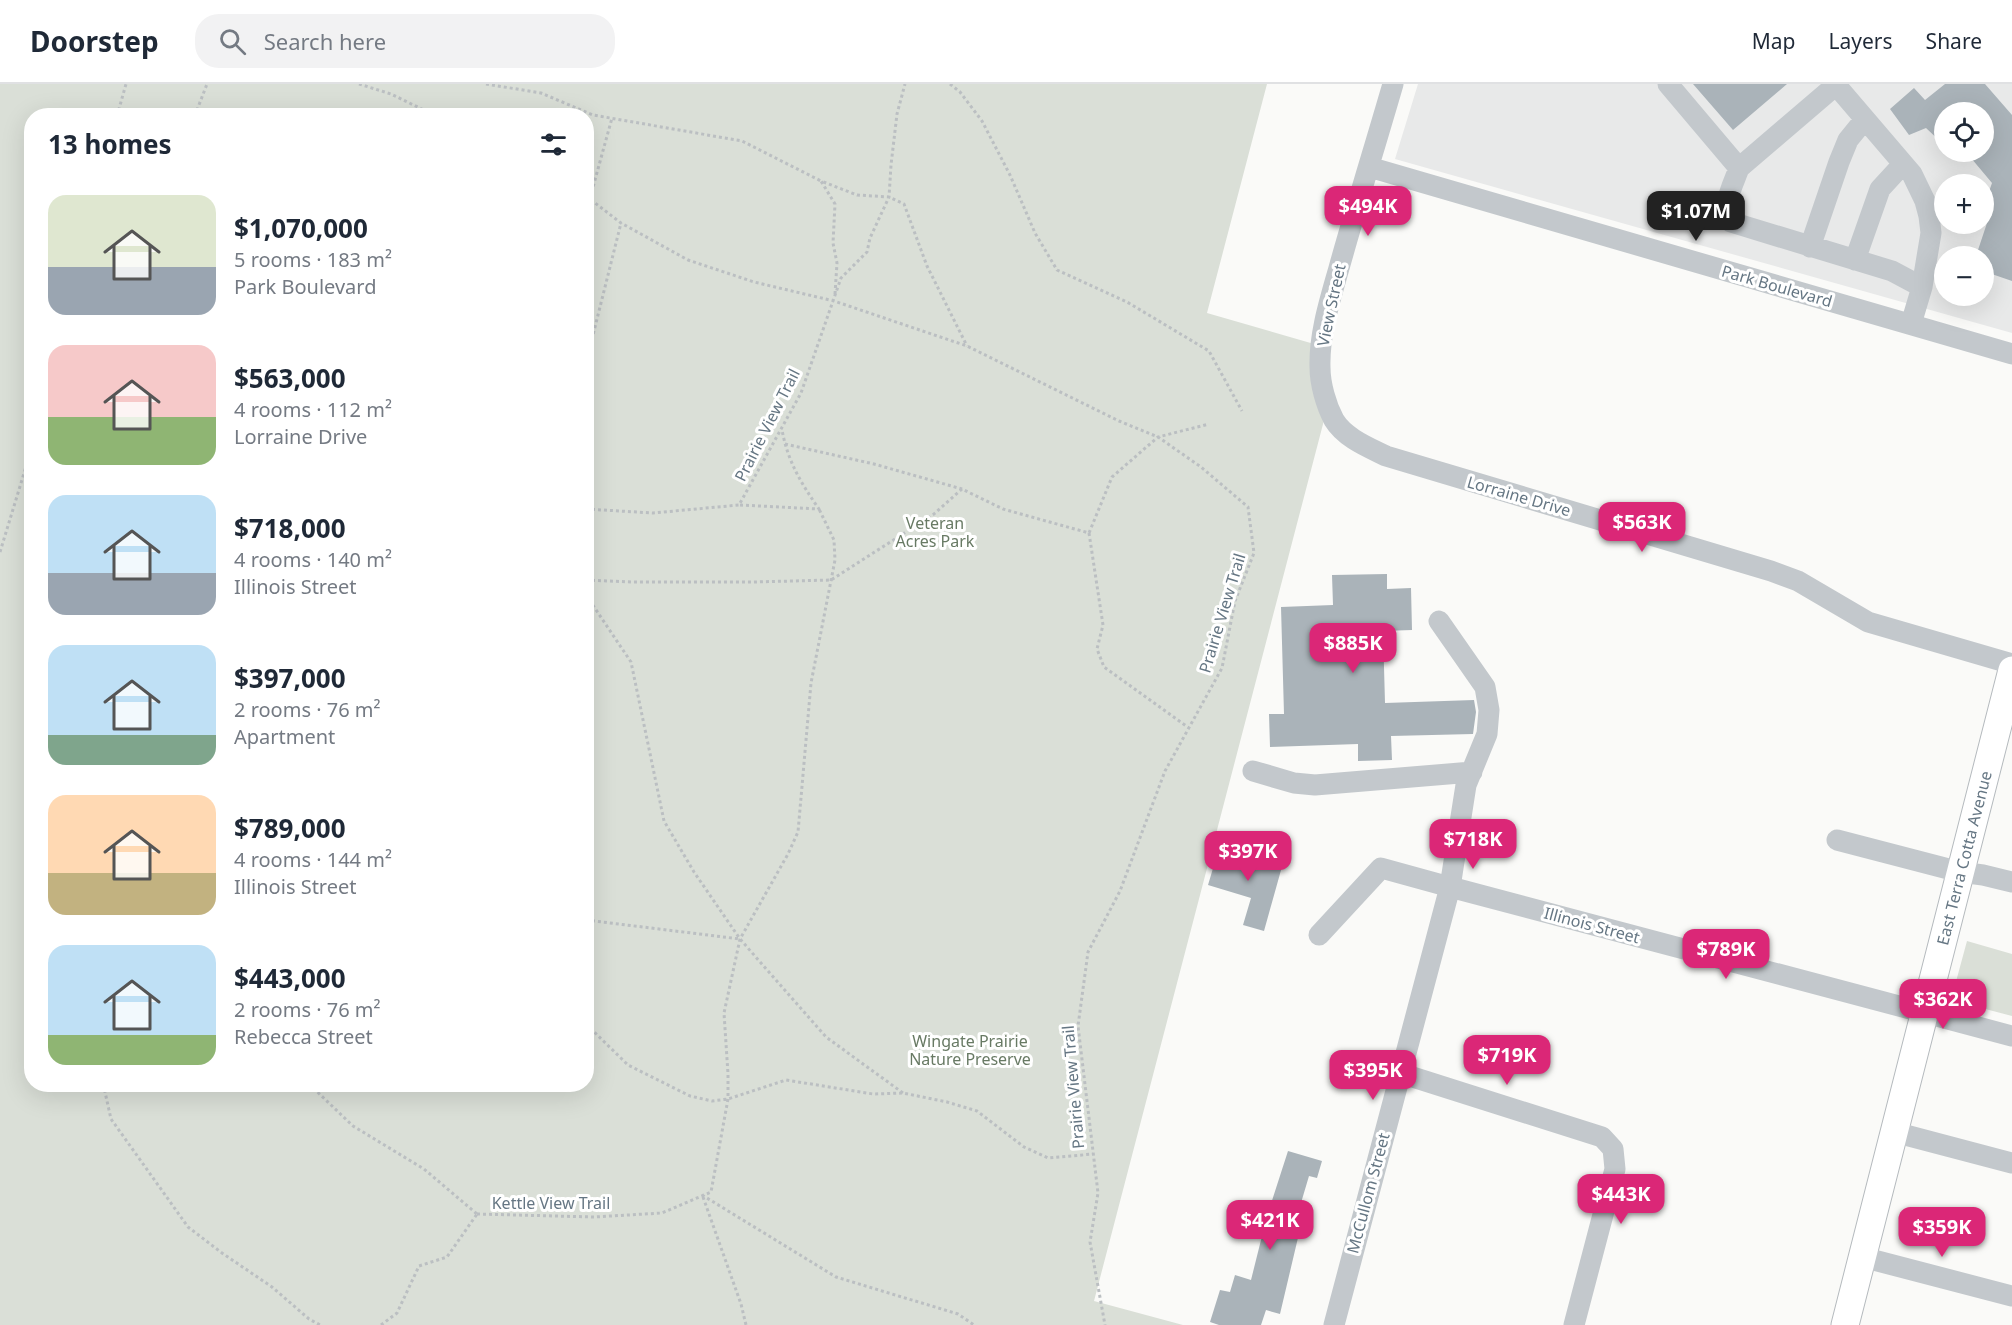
<!DOCTYPE html>
<html lang="en">
<head>
<meta charset="utf-8">
<style>
  :root { --surface:#fff; --page:#f2f2f3; --text:#1f2937; --muted:#747a83; --line:#e0e1e3; --accent:#db2777 }
  body { margin:0; font-family:"Noto Sans",sans-serif; background:var(--page); color:var(--text); height:100vh; display:flex; flex-direction:column; font-size:22px; white-space:nowrap }
  * { box-sizing:border-box; margin:0 }
  p { font-size:20px; color:var(--muted) }
  .icon { flex:none; width:33px; height:33px; fill:none; stroke:currentColor; stroke-width:2; stroke-linecap:round; stroke-linejoin:round }
  .map { position:relative; flex:1; overflow:hidden }
  .sheet { position:absolute; left:24px; top:24px; width:570px; height:984px; display:flex; flex-direction:column; background:var(--surface); border-radius:24px; box-shadow:0 6px 24px #0002 }
  .sheet>* { flex:none }
  .buttons { position:absolute; left:1934px; top:18px; display:grid; gap:12px }
  .buttons a { display:grid; place-items:center; width:60px; height:60px; border-radius:50%; background:var(--surface); box-shadow:0 6px 24px #0002; font-size:30px }
  .price { position:absolute; translate:-50% -51px; padding:0 14px; border-radius:12px; background:var(--accent); color:#fff; font-size:20px; line-height:39px; filter:drop-shadow(0 2px 3px #0008) }
  .price::after { content:''; position:absolute; left:50%; top:36px; width:18px; height:14px; margin-left:-9px; background:inherit; clip-path:polygon(0 0,100% 0,50% 100%) }
  .price.active { background:#222; color:#fff }
  ul { padding:0; list-style:none }
  li { display:flex; align-items:center; gap:18px; height:150px; padding:0 24px }
  li span { display:grid; place-items:center; flex:none; width:168px; height:120px; border-radius:18px; color:#555 }
  li>.icon { margin-inline-start:auto }
  span .icon { width:72px; height:72px; fill:#fffc; stroke-width:1 }
  li b { font-size:26px }
  h2 { display:flex; justify-content:space-between; align-items:center; height:72px; padding:0 24px; font-size:26px }
  header { display:flex; align-items:center; gap:36px; box-sizing:border-box; height:84px; padding:0 30px; background:var(--surface); border-bottom:2px solid var(--line) }
  header strong { font-size:28px }
  nav { display:flex; gap:33px; margin-inline-start:auto; font-size:21px }
  .search { width:420px; height:54px; background:var(--page); display:flex; align-items:center; gap:15px; box-sizing:border-box; padding:0 21px; border-radius:24px; color:var(--muted); font-size:22px }
  .map>svg:first-child { display:block }
  .built { fill:#e8e9e9; fill-rule:evenodd }
  .green { fill:#dadfd7; fill-rule:evenodd }
  .building { fill:#aab3b9 }
  .lines { fill:none; stroke-linecap:round; stroke-linejoin:round }
  .major-casing { stroke:#b5babe; stroke-width:29 }
  .path { stroke:#bbbfc2; stroke-width:3; stroke-dasharray:3 3; stroke-linecap:butt }
  .minor { stroke:#c3c8cc; stroke-width:21 }
  .major { stroke:#fff; stroke-width:27 }
  .labels { text-anchor:middle; stroke-width:6; stroke-linejoin:round; paint-order:stroke }
  .street-label { font-size:16px; fill:#657683; stroke:#fff }
  .park-label { font-size:16px; fill:#687a64; stroke:#fff }
</style>
</head>
<body>
<header>
<strong>Doorstep</strong>
<div class="search"><svg class="icon" aria-label="search" viewBox="0 0 24 24"><circle cx="10" cy="10" r="6"/><path d="M15 15l6 6"/></svg>Search here</div>
<nav><a>Map</a><a>Layers</a><a>Share</a></nav>
</header>
<div class="map">
<svg width="2012" height="1241" viewBox="0 0 2012 1241">
  <rect width="100%" height="100%" fill="#fafaf8"/>
  <path class="built" d="M 1418,0 L 2012,0 L 2012,249 L 1395,75 ZM 1944,28 L 1983,28 L 1983,68 L 1944,68 ZM 1944,100 L 1983,100 L 1983,140 L 1944,140 ZM 1944,172 L 1983,172 L 1983,212 L 1944,212 Z"/>
  <path class="green" d="M 0,0 L 1267,0 L 1207,229 L 1321,262 L 1328,321 L 1094,1217 L 1183,1241 L 0,1241 ZM 32,32 L 586,32 L 586,1000 L 32,1000 Z
    M 1967,857 L 2012,870 L 2012,932 L 1951,916 Z"/>
  <path class="building" d="M 1693,0 L 1787,0 L 1733,46 Z
    M 1945,0 L 1985,0 L 2012,31 L 2012,197 L 1983,187 L 1983,172 L 1976,172 L 1990,130 L 1983,127 L 1983,125 L 1992,99 L 1966,68 L 1983,68 L 1983,28 L 1944,28 L 1944,61 L 1926,44 L 1909,51 L 1890,25 L 1914,4 L 1925,16 Z
    M 1387,490 L 1387,505 L 1411,504 L 1412,546 L 1383,547 L 1385,619 L 1474,616 L 1476,628 L 1473,650 L 1391,652 L 1392,676 L 1358,677 L 1358,660 L 1270,663 L 1269,630 L 1284,630 L 1281,523 L 1333,521 L 1332,491 Z
    M 1220,761 L 1283,779 L 1264,847 L 1243,841 L 1251,814 L 1208,801 Z
    M 1288,1067 L 1322,1077 L 1317,1094 L 1309,1092 L 1295,1139 L 1301,1141 L 1280,1230 L 1266,1226 L 1261,1241 L 1219,1241 L 1210,1238 L 1220,1206 L 1230,1208 L 1235,1191 L 1251,1196 L 1267,1132 Z"/>
  <g class="lines">
    <g class="major-casing">
      <g id="major">
        <path id="s1" d="M 1845,1241 L 2012,586"/>
      </g>
    </g>
    <path class="path" d="M 359,0 L 391,10 L 436,32
      M 486,0 L 541,9 L 593,31 L 742,57 L 821,97
      M 950,0 L 960,8 L 982,37 L 1010,91 L 1035,149 L 1057,186 L 1127,218 L 1209,267 L 1242,327
      M 117,32 L 126,0
      M 199,32 L 197,26 L 207,0
      M 586,112 L 621,139 L 688,176 L 754,198 L 834,217 L 967,262 L 1119,337 L 1158,353 L 1201,383 L 1248,423 L 1254,469 L 1235,517 L 1222,584 L 1165,687 L 1120,807 L 1088,868 L 1078,942 L 1098,1109 L 1090,1158 L 1105,1241
      M 590,114 L 612,34
      M 835,210 L 837,179 L 833,159 L 835,120 L 821,97 L 857,111 L 889,113 L 904,120 L 927,182 L 967,262
      M 586,279 L 621,139
      M 785,360 L 874,380 L 962,405
      M 740,421 L 819,425 C 801,399 788,378 782,346
      M 586,425 L 653,429 L 739,421 L 801,309 L 841,194 L 867,168 L 870,154 L 889,113 L 891,81 L 897,30 L 905,0
      M 1089,449 L 1103,541 L 1097,565 L 1104,583 L 1189,644
      M 0,468 L 32,363
      M 586,496 L 633,498 L 753,498 L 831,496 L 934,430 L 962,405 L 1003,425 L 1089,449 L 1112,393 L 1158,353 L 1209,340
      M 586,511 L 631,578 L 664,737 L 694,788 L 740,855 L 826,953 L 903,1009
      M 586,836 L 740,855
      M 586,940 L 628,981 L 690,1012 L 712,1017 L 728,1015 L 786,996 L 873,1010 L 903,1009 L 947,1018 L 977,1027 L 1024,1063 L 1048,1074 L 1093,1070
      M 107,1000 L 105,1008 L 111,1035 L 188,1143 L 222,1169 L 272,1203 L 309,1235 L 320,1241
      M 309,1000 L 353,1042 L 424,1085 L 477,1130
      M 702,1111 L 836,1193 L 958,1230 L 974,1241
      M 703,1113 L 741,1220 L 746,1241
      M 477,1130 L 594,1133 L 662,1129 L 711,1108 L 728,1015 L 728,990 L 724,929 L 740,855 L 788,770 L 798,748 L 811,599 L 835,476 L 834,456 L 819,425
      M 381,1241 L 397,1229 L 419,1182 L 447,1173 L 477,1130"/>
    <path class="minor" d="M 1393,0 C 1375,62 1356,123 1339,184 C 1330,216 1319,250 1320,283 C 1320,300 1326,321 1334,336 C 1345,354 1368,363 1386,372 L 1771,487 L 1798,497 L 1868,538 L 2012,580
      M 1668,0 L 1739,84 L 1836,1
      M 1835,0 L 1912,90 L 1925,117 L 1929,132 L 1931,149 L 1922,203 L 1911,240
      M 1369,83 L 2012,270
      M 1739,84 C 1734,99 1720,123 1731,138 L 1892,187 L 1922,203
      M 1810,163 L 1839,78 L 1848,56 L 1865,35
      M 1855,176 L 1880,105 L 1903,80
      M 1253,687 L 1294,699 L 1315,701 L 1472,688
      M 1837,756 L 1960,788 L 1983,791 L 2012,798
      M 1319,851 L 1381,784 L 1450,803 L 1466,701 L 1487,650 L 1489,626 L 1485,603 L 1439,537
      M 1400,989 L 1602,1053 L 1613,1065 L 1615,1085 L 1574,1241
      M 1894,1048 L 2012,1079
      M 1862,1173 L 2012,1212
      M 1334,1241 L 1450,803 L 2012,952"/>
    <use href="#major" class="major"/>
  </g>
  <g class="labels">
    <g class="street-label">
      <text transform="translate(1777 202) rotate(16)" y="6">Park Boulevard</text>
      <text transform="translate(1331 221) rotate(-78)" y="6">View Street</text>
      <text transform="translate(767 341) rotate(-63)" y="6">Prairie View Trail</text>
      <text transform="translate(1519 412) rotate(16)" y="6">Lorraine Drive</text>
      <text transform="translate(1222 529) rotate(-73)" y="6">Prairie View Trail</text>
      <text dy="6" stroke="none"><textPath href="#s1" startOffset="482">East Terra Cotta Avenue</textPath></text>
      <text transform="translate(1592 841) rotate(15)" y="6">Illinois Street</text>
      <text transform="translate(1073 1003) rotate(-95)" y="6">Prairie View Trail</text>
      <text transform="translate(1368 1109) rotate(-75)" y="6">McCullom Street</text>
      <text x="551" y="1125">Kettle View Trail</text>
    </g>
    <g class="park-label">
      <text x="935" y="445">Veteran<tspan x="935" dy="18">Acres Park</tspan></text>
      <text x="970" y="963">Wingate Prairie<tspan x="970" dy="18">Nature Preserve</tspan></text>
    </g>
  </g>
</svg>
<div class="buttons">
<a><svg class="icon" aria-label="locate" viewBox="0 0 24 24"><circle cx="12" cy="12" r="6"/><path d="M12 2v4M12 18v4M2 12h4M18 12h4"/></svg></a>
<a>+</a>
<a>−</a>
</div>
<b class="price" style="left:1368px;top:153px">$494K</b>
<b class="price active" style="left:1696px;top:158px">$1.07M</b>
<b class="price" style="left:1642px;top:469px">$563K</b>
<b class="price" style="left:1353px;top:590px">$885K</b>
<b class="price" style="left:1473px;top:786px">$718K</b>
<b class="price" style="left:1248px;top:798px">$397K</b>
<b class="price" style="left:1726px;top:896px">$789K</b>
<b class="price" style="left:1943px;top:946px">$362K</b>
<b class="price" style="left:1507px;top:1002px">$719K</b>
<b class="price" style="left:1373px;top:1017px">$395K</b>
<b class="price" style="left:1621px;top:1141px">$443K</b>
<b class="price" style="left:1270px;top:1167px">$421K</b>
<b class="price" style="left:1942px;top:1174px">$359K</b>
<section class="sheet">
<h2>13 homes<svg class="icon" aria-label="filters" viewBox="0 0 24 24"><path d="M4 7h16M4 17h16"/><circle cx="9" cy="7" r="2"/><circle cx="15" cy="17" r="2"/></svg></h2>
<ul>
<li><span style="background:linear-gradient(#dfe7d0 60%,#9aa5b1 0)"><svg class="icon" aria-label="home" viewBox="0 0 24 24"><path d="M3 11l9-7 9 7M6 9v11h12V9"/></svg></span><div><b>$1,070,000</b><p>5 rooms · 183 m²</p><p>Park Boulevard</p></div></li>
<li><span style="background:linear-gradient(#f6c9c9 60%,#8fb573 0)"><svg class="icon" aria-label="home" viewBox="0 0 24 24"><path d="M3 11l9-7 9 7M6 9v11h12V9"/></svg></span><div><b>$563,000</b><p>4 rooms · 112 m²</p><p>Lorraine Drive</p></div></li>
<li><span style="background:linear-gradient(#bfe0f5 65%,#9aa5b1 0)"><svg class="icon" aria-label="home" viewBox="0 0 24 24"><path d="M3 11l9-7 9 7M6 9v11h12V9"/></svg></span><div><b>$718,000</b><p>4 rooms · 140 m²</p><p>Illinois Street</p></div></li>
<li><span style="background:linear-gradient(#bfe0f5 75%,#7fa58c 0)"><svg class="icon" aria-label="home" viewBox="0 0 24 24"><path d="M3 11l9-7 9 7M6 9v11h12V9"/></svg></span><div><b>$397,000</b><p>2 rooms · 76 m²</p><p>Apartment</p></div></li>
<li><span style="background:linear-gradient(#ffd9b3 65%,#c2b280 0)"><svg class="icon" aria-label="home" viewBox="0 0 24 24"><path d="M3 11l9-7 9 7M6 9v11h12V9"/></svg></span><div><b>$789,000</b><p>4 rooms · 144 m²</p><p>Illinois Street</p></div></li>
<li><span style="background:linear-gradient(#bfe0f5 75%,#8fb573 0)"><svg class="icon" aria-label="home" viewBox="0 0 24 24"><path d="M3 11l9-7 9 7M6 9v11h12V9"/></svg></span><div><b>$443,000</b><p>2 rooms · 76 m²</p><p>Rebecca Street</p></div></li>
</ul>
</section>
</div>
</body>
</html>
